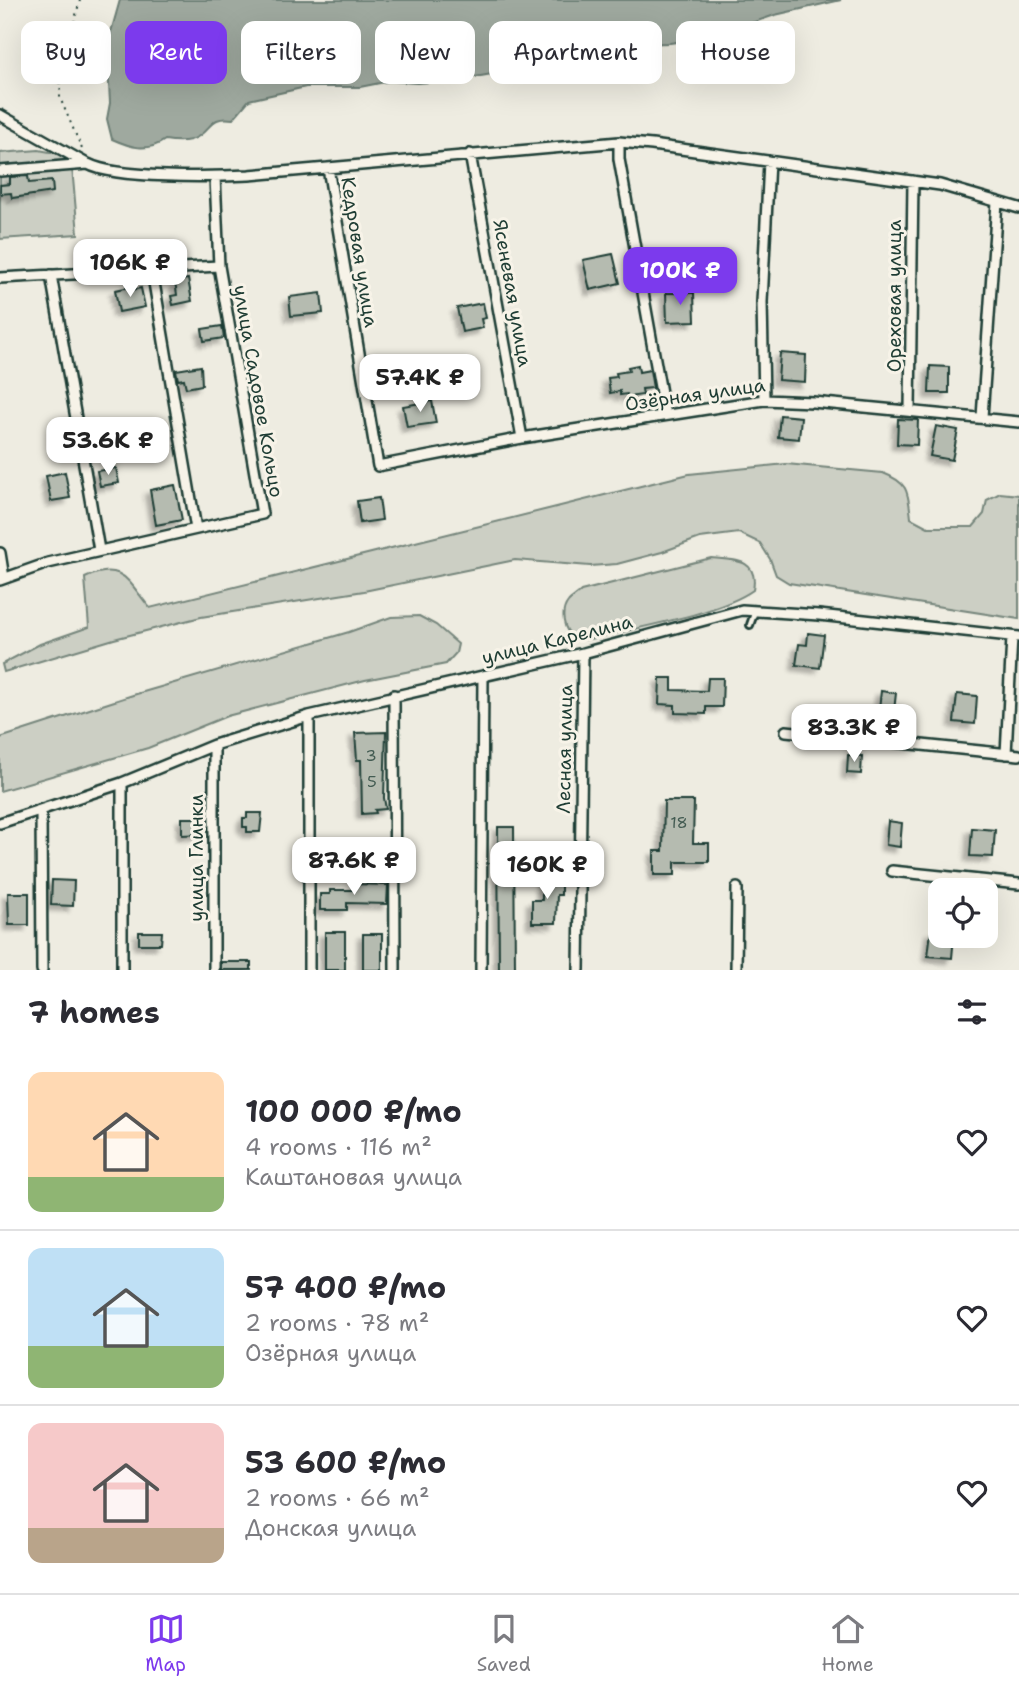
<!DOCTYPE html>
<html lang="en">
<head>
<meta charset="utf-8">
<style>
  :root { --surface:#fff; --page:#f2f2f3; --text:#2b2b33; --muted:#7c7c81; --line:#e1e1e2; --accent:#7c3aed }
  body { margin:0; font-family:"Shantell Sans",sans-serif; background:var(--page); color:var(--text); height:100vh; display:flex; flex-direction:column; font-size:26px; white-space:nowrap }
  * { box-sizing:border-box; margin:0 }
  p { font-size:23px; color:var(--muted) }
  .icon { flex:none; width:38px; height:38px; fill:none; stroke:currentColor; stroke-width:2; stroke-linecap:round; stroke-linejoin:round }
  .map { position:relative; height:970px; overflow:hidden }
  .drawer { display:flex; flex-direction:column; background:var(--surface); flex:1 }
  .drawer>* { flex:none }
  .guide { position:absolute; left:21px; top:21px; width:978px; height:63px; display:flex; gap:14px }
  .controls { position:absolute; left:928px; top:878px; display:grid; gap:14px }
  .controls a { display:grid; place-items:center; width:70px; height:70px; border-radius:14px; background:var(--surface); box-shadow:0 7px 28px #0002; font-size:35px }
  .price { position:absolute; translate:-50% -60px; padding:0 16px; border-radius:14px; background:#fff; color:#222; font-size:23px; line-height:46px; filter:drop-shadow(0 2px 4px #0008) }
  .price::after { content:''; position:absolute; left:50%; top:42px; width:21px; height:16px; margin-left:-10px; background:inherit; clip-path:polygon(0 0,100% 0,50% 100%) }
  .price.active { background:var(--accent); color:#fff }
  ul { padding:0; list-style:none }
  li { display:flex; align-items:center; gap:21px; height:175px; padding:0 28px }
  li+li { border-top:2px solid var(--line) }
  li span { display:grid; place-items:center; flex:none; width:196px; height:140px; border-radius:14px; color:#555 }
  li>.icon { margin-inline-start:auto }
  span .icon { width:84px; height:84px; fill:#fffc; stroke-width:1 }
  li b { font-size:30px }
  h2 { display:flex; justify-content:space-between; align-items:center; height:84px; padding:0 28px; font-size:30px }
  .chip { padding:0 24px; border-radius:14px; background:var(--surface); box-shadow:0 7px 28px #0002; font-size:24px; line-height:63px }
  .chip.active { background:var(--accent); color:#fff }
  .dock { display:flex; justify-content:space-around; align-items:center; height:98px; border-top:2px solid var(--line); background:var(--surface); font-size:19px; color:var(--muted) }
  .dock a { display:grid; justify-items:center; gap:4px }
  .dock .active { color:var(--accent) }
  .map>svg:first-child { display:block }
  .green { fill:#cccfc4; stroke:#76867c; stroke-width:2 }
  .water { fill:#9fa99f; stroke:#6c7e74; stroke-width:2 }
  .building { fill:#b5bbb0; stroke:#1f3d34; stroke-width:2; filter:url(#shadow) }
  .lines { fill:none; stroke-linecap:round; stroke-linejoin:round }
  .lane-casing { stroke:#1f3d34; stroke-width:10 }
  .street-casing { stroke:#1f3d34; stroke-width:14 }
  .path { stroke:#1f3d34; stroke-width:2; stroke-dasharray:2 5; stroke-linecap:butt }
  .lane { stroke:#f7f3e8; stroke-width:4.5 }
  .street { stroke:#f7f3e8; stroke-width:9 }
  .labels { text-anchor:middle; stroke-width:6; stroke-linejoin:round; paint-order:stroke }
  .number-label { font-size:16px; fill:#445c53 }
  .street-label { font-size:19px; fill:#1f3d34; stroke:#f7f3e8 }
</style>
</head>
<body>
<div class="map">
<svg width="1019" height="970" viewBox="0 0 1019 970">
  <defs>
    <filter id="shadow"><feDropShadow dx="-5" dy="5" stdDeviation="2" flood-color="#0004"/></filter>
  </defs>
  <rect width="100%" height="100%" fill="#eeece1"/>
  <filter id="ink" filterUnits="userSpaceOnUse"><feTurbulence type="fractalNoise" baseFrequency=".0143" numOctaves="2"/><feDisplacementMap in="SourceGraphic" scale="14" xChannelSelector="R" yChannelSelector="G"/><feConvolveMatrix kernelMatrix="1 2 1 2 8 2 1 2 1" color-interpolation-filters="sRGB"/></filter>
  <g filter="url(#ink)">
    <path class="green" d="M 39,150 L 71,156 L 78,234 L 0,239 L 0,153 Z
      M 786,464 L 883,473 C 909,483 908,492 911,518 L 928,527 L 973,527 L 984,514 L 987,500 L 1000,493 L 1019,495 L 1019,619 L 789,583 L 776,575 L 770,559 L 760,543 L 739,533 L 700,538 L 662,552 L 617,564 L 590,566 L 515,560 L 364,591 L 201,617 L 114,639 L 4,672 L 2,664 L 40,644 L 89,627 L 85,578 C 123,560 128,582 150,608 L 689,474 Z
      M 711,558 C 736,560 759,559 753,590 C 719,614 638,627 596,638 C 588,639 581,641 574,637 C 563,631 560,612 568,602 C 571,598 577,595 581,591 Z
      M 419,616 L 436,625 L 458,644 L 456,653 L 446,664 L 365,680 L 227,716 L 148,748 L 0,791 L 0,738 L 133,695 L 349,632 L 391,617 Z"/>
    <path class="water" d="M 120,0 L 841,0 L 775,15 L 710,37 L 670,43 L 637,44 L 614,55 L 549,58 L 509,71 L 458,80 L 417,83 L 390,81 L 360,87 L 306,87 L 249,100 L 233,119 C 211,116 213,126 199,136 C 189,143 176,142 165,140 C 147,153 130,147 112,139 L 107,119 L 110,103 L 107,46 Z"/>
    <path class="building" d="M 28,176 L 29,183 L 52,181 L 53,192 L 12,198 L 11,193 L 0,194 L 0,185 L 10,184 L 10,177 Z
      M 613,254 L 620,283 L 590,290 L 583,260 Z
      M 188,279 L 192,301 L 173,305 L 171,296 L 177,295 L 175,281 Z
      M 130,287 L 131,290 L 141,288 L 145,307 L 119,312 L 115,290 Z
      M 321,293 L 323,313 L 291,316 L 289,297 Z
      M 666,293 L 694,293 L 695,321 L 667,322 Z
      M 483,303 L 486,318 L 481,319 L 483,328 L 462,332 L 457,308 Z
      M 222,326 L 224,338 L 204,341 L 202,329 Z
      M 780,353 L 806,355 L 805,382 L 778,380 Z
      M 638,365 L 639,372 L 650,370 L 653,388 L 642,389 L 643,395 L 628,397 L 627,394 L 620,395 L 620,391 L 610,393 L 608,378 L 617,377 L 616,373 L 629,371 L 628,367 Z
      M 201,366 L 202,385 L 186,388 L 184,379 L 178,380 L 176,370 Z
      M 930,366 L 949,367 L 949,393 L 929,393 Z
      M 432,401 L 436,423 L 407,427 L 403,406 Z
      M 780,415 L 801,417 L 799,439 L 778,437 Z
      M 898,419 L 918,420 L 917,445 L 897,444 Z
      M 936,426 L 958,430 L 952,460 L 930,456 Z
      M 116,468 L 119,483 L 100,486 L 97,471 Z
      M 65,472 L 70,498 L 51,501 L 46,476 Z
      M 175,485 L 182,520 L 156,525 L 150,490 Z
      M 379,498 L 382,520 L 360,523 L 357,501 Z
      M 808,633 L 824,635 L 820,668 L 796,665 L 799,644 L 807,645 Z
      M 660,678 L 672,678 L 672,690 L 707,691 L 708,678 L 723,678 L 722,707 L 706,707 L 706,714 L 675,713 L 675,705 L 659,704 Z
      M 881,691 L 896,693 L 893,720 L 878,718 Z
      M 957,694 L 977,696 L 975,724 L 954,722 Z
      M 386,732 L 384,798 L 386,809 L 375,810 L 376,813 L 362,814 L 361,760 L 357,760 L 355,733 Z
      M 848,755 L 862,756 L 861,774 L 847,773 Z
      M 664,801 L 694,801 L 693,843 L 709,843 L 709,862 L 675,862 L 675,875 L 654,875 L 654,851 L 663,851 Z
      M 247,813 L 262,813 L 260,832 L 247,832 L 247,827 L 243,827 L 243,818 L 247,818 Z
      M 182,818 L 204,818 L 204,834 L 182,835 Z
      M 888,821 L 902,823 L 900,847 L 886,845 Z
      M 498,827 L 514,827 L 515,970 L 499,970 Z
      M 972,828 L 995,830 L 993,857 L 970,856 Z
      M 542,875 L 561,875 L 561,895 L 557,895 L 556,923 L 532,923 L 532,900 L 542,900 Z
      M 52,880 L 74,881 L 73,906 L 51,905 Z
      M 355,884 L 388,885 L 387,904 L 347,903 L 347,910 L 320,910 L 320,894 L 330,894 L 330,890 L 355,890 Z
      M 8,893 L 29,893 L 29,925 L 9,925 Z
      M 931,931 L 940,932 L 940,936 L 954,936 L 952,958 L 928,956 Z
      M 139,932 L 162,932 L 161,944 L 139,944 Z
      M 325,932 L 345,932 L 345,970 L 325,970 Z
      M 363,934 L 382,934 L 382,970 L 363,970 Z
      M 221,962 L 251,962 L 251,970 L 221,970 Z"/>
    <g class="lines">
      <g class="lane-casing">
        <path id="lane" d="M 750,625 L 755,611"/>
      </g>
      <g class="street-casing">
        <path id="street" d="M 0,115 L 87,164
          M 619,142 L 619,159 L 665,415
          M 470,154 L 522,438
          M 328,168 L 378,466 L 522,438 L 764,400 L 813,402 L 1019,422
          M 0,171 L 88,164 C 116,179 214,177 249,175 L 619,142 L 652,145 L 940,185 L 1019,208
          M 152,271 L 196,529
          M 51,275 L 99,550
          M 0,278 L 219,266
          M 764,400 L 762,302 L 769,161
          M 910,410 L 913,181
          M 982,417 L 997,202
          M 0,553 L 4,578
          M 0,580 L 48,563 L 262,514 L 219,266 L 215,177
          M 394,695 L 395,970
          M 309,716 L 309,970
          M 786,731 L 1019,755
          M 214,745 L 214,970
          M 1006,754 L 1012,637
          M 122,783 L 122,970
          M 41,811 L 42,970
          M 0,823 L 122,783 L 214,745 L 309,716 L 583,653 L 742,610 L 819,615 L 1019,637
          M 892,871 L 1019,884
          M 481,970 L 483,676
          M 579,970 L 583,653
          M 736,970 L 737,888"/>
      </g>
      <path class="path" d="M 80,0 L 60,75 L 60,98 L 82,149"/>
      <use href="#lane" class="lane"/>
      <use href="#street" class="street"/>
    </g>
  </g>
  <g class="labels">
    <g class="number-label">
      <text x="371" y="761">3</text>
      <text x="372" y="787">5</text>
      <text x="679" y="828">18</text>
    </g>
    <g class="street-label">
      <text transform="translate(360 252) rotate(81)" y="7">Кедровая улица</text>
      <text transform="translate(513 293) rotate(80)" y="7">Ясеневая улица</text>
      <text transform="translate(894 296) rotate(-90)" y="7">Ореховая улица</text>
      <text transform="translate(259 391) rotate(80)" y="7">улица Садовое Кольцо</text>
      <text transform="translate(695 394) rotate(-8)" y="7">Озёрная улица</text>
      <text transform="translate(557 639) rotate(-14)" y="7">улица Карелина</text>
      <text transform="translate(564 749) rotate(-89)" y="7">Лесная улица</text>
      <text transform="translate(196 858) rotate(-90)" y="7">улица Глинки</text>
    </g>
  </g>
</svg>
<div class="controls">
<a><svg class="icon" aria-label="locate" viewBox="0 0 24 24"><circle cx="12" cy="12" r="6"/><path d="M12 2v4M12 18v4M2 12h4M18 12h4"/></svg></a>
</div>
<b class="price" style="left:130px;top:299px">106K ₽</b>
<b class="price active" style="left:680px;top:307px">100K ₽</b>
<b class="price" style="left:420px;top:414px">57.4K ₽</b>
<b class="price" style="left:108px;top:477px">53.6K ₽</b>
<b class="price" style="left:854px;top:764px">83.3K ₽</b>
<b class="price" style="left:354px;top:897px">87.6K ₽</b>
<b class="price" style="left:547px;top:901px">160K ₽</b>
<div class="guide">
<a class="chip">Buy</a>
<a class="chip active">Rent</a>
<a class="chip">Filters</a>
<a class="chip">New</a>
<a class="chip">Apartment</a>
<a class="chip">House</a>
</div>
</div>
<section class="drawer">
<h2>7 homes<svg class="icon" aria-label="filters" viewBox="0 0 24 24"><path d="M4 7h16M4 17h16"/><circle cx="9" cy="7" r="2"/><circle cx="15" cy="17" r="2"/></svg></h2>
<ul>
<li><span style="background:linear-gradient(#ffd9b3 75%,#8fb573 0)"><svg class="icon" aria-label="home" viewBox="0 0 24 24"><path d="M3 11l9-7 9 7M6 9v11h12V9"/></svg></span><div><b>100 000 ₽/mo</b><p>4 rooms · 116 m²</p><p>Каштановая улица</p></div><svg class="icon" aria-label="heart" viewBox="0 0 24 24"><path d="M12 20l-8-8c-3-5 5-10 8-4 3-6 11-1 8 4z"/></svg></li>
<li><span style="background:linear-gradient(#bfe0f5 70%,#8fb573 0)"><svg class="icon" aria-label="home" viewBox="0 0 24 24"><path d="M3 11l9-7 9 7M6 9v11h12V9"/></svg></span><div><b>57 400 ₽/mo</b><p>2 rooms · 78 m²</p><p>Озёрная улица</p></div><svg class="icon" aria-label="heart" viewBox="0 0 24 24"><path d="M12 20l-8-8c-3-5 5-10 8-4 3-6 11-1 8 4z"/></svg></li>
<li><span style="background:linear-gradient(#f6c9c9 75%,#b9a48a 0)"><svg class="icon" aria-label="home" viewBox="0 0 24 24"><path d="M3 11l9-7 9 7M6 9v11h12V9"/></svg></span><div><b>53 600 ₽/mo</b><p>2 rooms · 66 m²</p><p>Донская улица</p></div><svg class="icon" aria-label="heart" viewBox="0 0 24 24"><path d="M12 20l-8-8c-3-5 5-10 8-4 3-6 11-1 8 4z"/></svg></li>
</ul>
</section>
<nav class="dock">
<a class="active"><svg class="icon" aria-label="map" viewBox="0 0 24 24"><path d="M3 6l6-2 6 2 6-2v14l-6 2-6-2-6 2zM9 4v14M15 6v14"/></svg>Map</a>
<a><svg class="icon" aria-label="saved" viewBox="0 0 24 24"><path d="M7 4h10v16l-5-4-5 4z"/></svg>Saved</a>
<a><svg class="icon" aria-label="home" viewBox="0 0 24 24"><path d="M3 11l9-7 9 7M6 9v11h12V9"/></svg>Home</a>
</nav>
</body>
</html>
